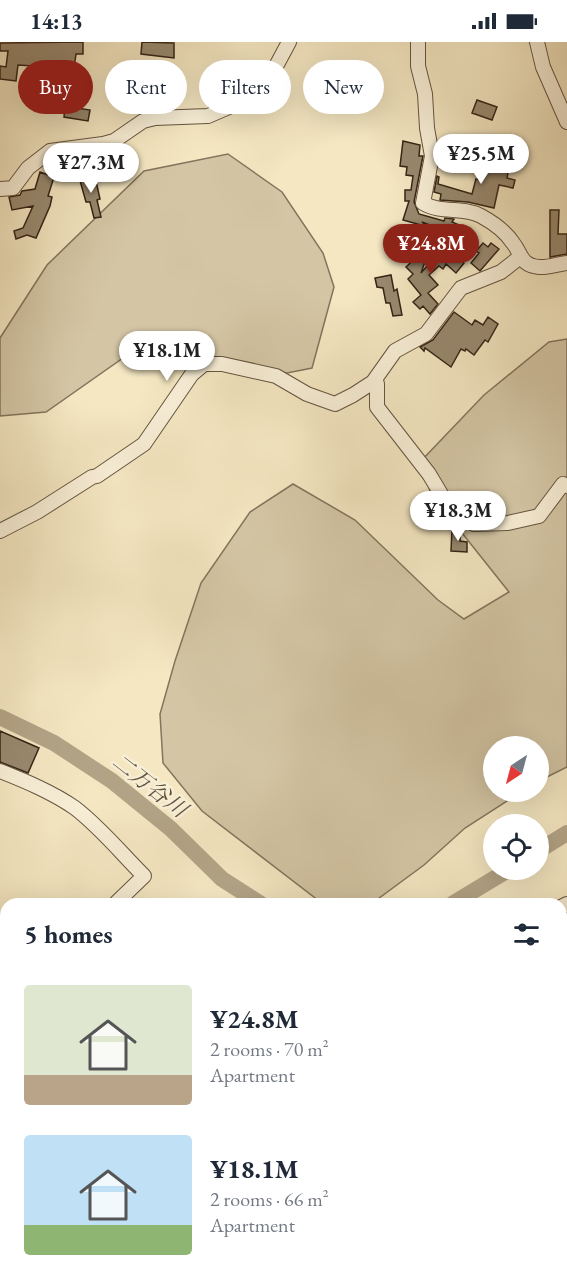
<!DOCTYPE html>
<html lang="en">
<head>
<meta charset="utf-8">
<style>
  :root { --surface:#fff; --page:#f6f6f7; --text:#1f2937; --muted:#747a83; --accent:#8f2418 }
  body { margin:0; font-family:"EB Garamond","Noto Serif JP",serif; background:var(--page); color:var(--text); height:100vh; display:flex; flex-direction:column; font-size:22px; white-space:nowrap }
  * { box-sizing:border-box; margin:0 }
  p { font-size:20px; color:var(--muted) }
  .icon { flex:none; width:33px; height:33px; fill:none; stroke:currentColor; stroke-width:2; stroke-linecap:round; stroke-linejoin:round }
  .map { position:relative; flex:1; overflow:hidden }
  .panel { position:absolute; left:0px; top:856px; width:567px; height:386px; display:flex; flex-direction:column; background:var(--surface); border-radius:18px 18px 0 0; box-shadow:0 6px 24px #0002 }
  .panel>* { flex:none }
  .guide { position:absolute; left:18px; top:18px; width:531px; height:54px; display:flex; gap:12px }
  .needle { width:39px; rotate:216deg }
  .fabs { position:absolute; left:483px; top:694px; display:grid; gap:12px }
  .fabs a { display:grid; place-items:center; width:66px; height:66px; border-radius:50%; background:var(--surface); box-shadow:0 6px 24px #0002; font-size:30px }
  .price { position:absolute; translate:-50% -51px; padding:0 14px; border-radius:21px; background:#fff; color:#222; font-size:20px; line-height:39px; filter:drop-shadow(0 2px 3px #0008) }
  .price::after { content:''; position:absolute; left:50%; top:36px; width:18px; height:14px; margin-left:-9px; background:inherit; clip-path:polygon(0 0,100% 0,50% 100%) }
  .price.current { background:var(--accent); color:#fff }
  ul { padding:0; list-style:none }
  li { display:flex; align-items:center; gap:18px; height:150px; padding:0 24px }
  li span { display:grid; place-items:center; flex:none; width:168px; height:120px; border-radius:6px; color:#555 }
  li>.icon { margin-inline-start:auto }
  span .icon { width:72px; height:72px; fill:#fffc; stroke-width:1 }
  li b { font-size:26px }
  h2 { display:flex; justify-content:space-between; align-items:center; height:72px; padding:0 24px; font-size:26px }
  .pill { padding:0 21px; border-radius:27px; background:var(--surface); box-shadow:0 6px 24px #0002; font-size:21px; line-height:54px }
  .pill.current { background:var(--accent); color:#fff }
  .status { display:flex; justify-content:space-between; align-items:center; height:42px; padding:0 30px; background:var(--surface); direction:ltr }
  .status svg { height:16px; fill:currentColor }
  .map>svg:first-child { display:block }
  .green { fill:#d4c6a5; stroke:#84745d; stroke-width:1.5 }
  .water { fill:#b3a487; stroke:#817059; stroke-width:1.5 }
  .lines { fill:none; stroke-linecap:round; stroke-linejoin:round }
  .stream { stroke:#817059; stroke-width:3 }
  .river { stroke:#b3a487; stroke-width:16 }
  .building { fill:#98896f; stroke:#352315; stroke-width:1.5 }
  .minor-casing { stroke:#655440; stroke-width:16 }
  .minor { stroke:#f8efd7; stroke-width:14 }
  .labels { text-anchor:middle; stroke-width:5; stroke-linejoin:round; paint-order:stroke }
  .water-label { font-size:22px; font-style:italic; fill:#61503d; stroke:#f8efd7 }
</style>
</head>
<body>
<div class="status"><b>14:13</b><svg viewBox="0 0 49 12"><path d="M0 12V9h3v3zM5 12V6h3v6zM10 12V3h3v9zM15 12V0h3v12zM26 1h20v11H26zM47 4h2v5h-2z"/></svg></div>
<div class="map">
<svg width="567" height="1241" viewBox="0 0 567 1241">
  <rect width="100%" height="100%" fill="#f4e7c2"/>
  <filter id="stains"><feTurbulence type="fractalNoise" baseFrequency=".00333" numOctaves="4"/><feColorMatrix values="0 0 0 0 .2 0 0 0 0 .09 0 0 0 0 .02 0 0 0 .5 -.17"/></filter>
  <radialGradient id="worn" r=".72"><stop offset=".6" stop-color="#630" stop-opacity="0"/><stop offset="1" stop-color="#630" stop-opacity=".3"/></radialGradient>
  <path class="green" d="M 228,112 L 282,150 L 323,211 L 334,245 L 312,326 L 287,331 L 143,302 L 46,370 L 0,374 L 0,296 L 47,223 L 144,129 Z
    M 567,297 L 567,725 L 539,739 L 538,705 L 494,705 L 494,750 L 521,750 L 465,786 L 424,823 L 371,862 L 323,862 L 202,769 L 163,721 L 160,672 L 175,619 L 201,541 L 250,470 L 293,442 L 355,478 L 438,558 L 464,577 L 509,550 L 431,452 L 421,419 L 484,353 L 549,300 Z"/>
  <path class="water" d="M 567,992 L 567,1089 L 561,1096 L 561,997 Z
    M 6,1179 L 6,1236 L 93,1236 L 29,1241 L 0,1241 L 0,1180 Z"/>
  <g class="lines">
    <path class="stream" d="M 561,1152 L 567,1150"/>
    <path class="river" d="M 0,675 L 54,701 L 112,739 L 171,787 L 222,837 L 261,862
      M 538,809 L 567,791
      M 452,862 L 508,828"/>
  </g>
  <path class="building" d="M 83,0 L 83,12 L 76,12 L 73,32 L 65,30 L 63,38 L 42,35 L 41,43 L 31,42 L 33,24 L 18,23 L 16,39 L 0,37 L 0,24 L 6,25 L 8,9 L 0,9 L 0,1 Z
    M 142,0 L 174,1 L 174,16 L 141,12 Z
    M 477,58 L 497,65 L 492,78 L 472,71 Z
    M 65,64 L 90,68 L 88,79 L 64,75 Z
    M 403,99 L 420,103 L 419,114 L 423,114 L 414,160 L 419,172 L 444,179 L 445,176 L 454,177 L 452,180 L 468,187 L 464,197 L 422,180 L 428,185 L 403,178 L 409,159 L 405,159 L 405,148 L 411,148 L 413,134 L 406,133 L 407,125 L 400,124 Z
    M 486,109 L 494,110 L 492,120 L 509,125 L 507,136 L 515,138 L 513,146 L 499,143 L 494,166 L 468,160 L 440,158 L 441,152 L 434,150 L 437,134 L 439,135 L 438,142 L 472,152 L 476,137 L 480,138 Z
    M 40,130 L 54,135 L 48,154 L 52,155 L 50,164 L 36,196 L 27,193 L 16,197 L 14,189 L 23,186 L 33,164 L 12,168 L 9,155 L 20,153 L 22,149 L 35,147 Z
    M 88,133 L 90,140 L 96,139 L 100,157 L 97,158 L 101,175 L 94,176 L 90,160 L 86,160 L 79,135 Z
    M 550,168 L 559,168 L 558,192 L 567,192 L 567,212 L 550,215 Z
    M 447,201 L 457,210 L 454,213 L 464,221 L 456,231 L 446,222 L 443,227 L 439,224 L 429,233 L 438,243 L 428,251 L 438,262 L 430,272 L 423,264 L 420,267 L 413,260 L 421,253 L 408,237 L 413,232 L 406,225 L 423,209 L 427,214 L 421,231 Z
    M 483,201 L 488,205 L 491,201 L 499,207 L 480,229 L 471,221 L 479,211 L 476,209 Z
    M 391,233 L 394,249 L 397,247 L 402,273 L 393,274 L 390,261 L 386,261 L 383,246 L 377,245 L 375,236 Z
    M 454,270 L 472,283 L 475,278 L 483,283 L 488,275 L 498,282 L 488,300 L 485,298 L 474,313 L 466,307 L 465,309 L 461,307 L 451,325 L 425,306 L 424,309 L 420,305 L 433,298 Z
    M 452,488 L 461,488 L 460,499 L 467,500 L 467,510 L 451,509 Z
    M 0,689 L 39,706 L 28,731 L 0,720 Z"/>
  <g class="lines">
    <g class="minor-casing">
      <path id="minor" d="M 418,0 L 418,24 L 425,52 L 427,86 L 432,114 L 423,161 C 441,172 463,164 481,174 C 494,181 505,189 513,201 C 522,212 520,223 539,225 C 547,226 558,222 567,221
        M 537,0 L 543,25 L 567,80
        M 0,147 L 13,146 L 28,126 L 50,109 L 103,102 L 114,99 L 143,79 L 155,76 L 208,74 L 243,59 L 260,45 L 274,28 L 289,0
        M 373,340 L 377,342 L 377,365 L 429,432 L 450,467 L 474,482 L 508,481 L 539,474 L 563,442 L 567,444
        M 0,489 L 37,470 L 92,435 L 97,434 L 144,402 L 192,332 L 204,322 L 222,322 L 276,334 L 307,352 L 335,362 L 353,353 L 373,340 L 395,309 L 426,292 L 461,246 L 501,230 L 520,215
        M 0,729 C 25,739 52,750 75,766 C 101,786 121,811 144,834 L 115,862
        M 561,865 L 567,862
        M 0,998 L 6,999
        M 0,1121 L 6,1121"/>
    </g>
    <use href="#minor" class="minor"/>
  </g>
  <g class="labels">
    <g class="water-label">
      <text transform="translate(150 743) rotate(38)" y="8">二万谷川</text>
    </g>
  </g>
  <rect width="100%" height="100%" filter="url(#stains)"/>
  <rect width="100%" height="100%" fill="url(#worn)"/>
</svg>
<div class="fabs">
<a><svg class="needle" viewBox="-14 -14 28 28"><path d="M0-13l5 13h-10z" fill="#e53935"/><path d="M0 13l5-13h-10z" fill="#747a83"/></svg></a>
<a><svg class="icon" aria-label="locate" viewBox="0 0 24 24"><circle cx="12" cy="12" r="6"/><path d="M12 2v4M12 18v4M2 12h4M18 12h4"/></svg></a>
</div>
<b class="price" style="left:481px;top:143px">¥25.5M</b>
<b class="price" style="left:91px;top:152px">¥27.3M</b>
<b class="price current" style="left:431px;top:233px">¥24.8M</b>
<b class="price" style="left:167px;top:340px">¥18.1M</b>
<b class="price" style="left:458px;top:500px">¥18.3M</b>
<div class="guide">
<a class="pill current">Buy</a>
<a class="pill">Rent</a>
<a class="pill">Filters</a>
<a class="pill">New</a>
</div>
<section class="panel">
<h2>5 homes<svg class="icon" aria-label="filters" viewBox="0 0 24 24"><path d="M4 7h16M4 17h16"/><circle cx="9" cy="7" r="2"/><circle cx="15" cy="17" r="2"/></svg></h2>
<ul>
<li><span style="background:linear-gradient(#dfe7d0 75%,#b9a48a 0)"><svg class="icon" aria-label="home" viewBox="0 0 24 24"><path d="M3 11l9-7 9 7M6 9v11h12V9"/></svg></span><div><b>¥24.8M</b><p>2 rooms · 70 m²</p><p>Apartment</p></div></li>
<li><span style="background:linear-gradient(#bfe0f5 75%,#8fb573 0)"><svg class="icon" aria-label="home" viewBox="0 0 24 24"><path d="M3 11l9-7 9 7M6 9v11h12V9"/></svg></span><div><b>¥18.1M</b><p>2 rooms · 66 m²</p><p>Apartment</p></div></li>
</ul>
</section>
</div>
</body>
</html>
